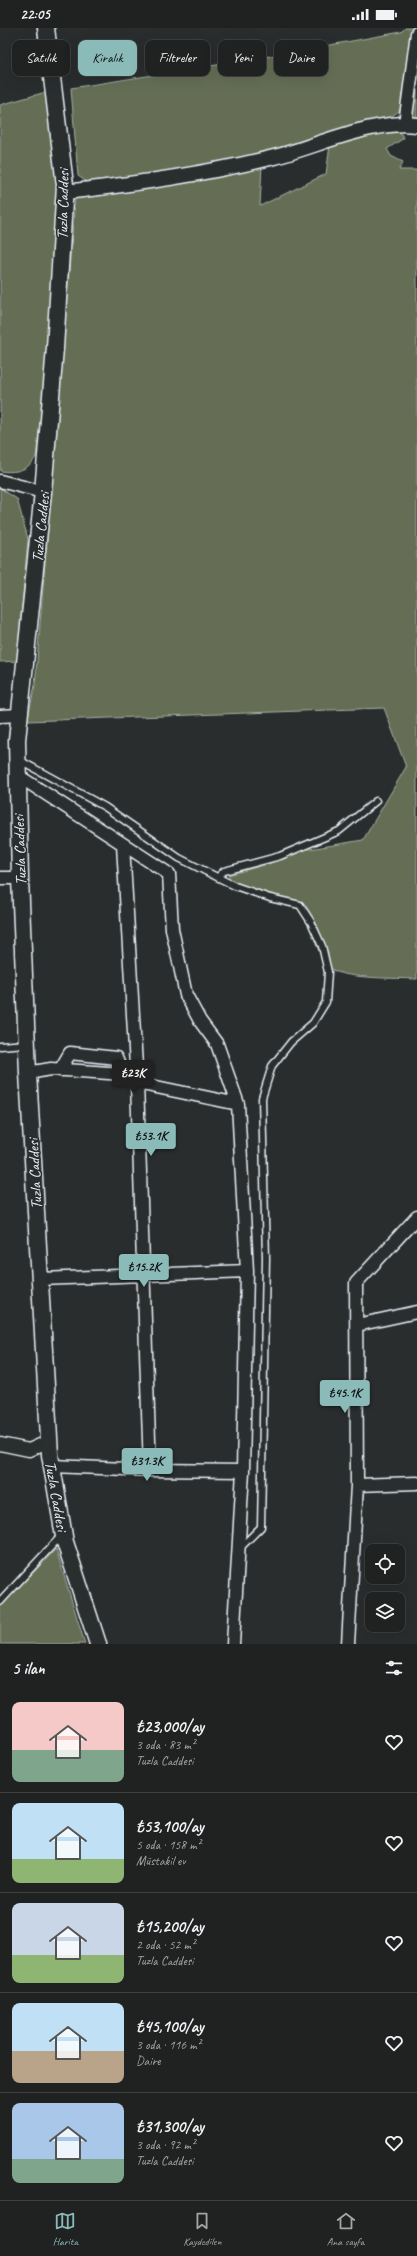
<!DOCTYPE html>
<html lang="tr">
<head>
<meta charset="utf-8">
<style>
  :root { --surface:#202222; --page:#282a2a; --text:#f1f3f6; --muted:#a2a4a5; --line:#3d3f40; --accent:#8bbbb9 }
  body { margin:0; font-family:Caveat,sans-serif; background:var(--page); color:var(--text); height:100vh; display:flex; flex-direction:column; font-size:15px; white-space:nowrap }
  * { box-sizing:border-box; margin:0 }
  p { font-size:13px; color:var(--muted) }
  .icon { flex:none; width:22px; height:22px; fill:none; stroke:currentColor; stroke-width:2; stroke-linecap:round; stroke-linejoin:round }
  .map { position:relative; height:1616px; overflow:hidden }
  .sheet { display:flex; flex-direction:column; background:var(--surface); flex:1 }
  .sheet>* { flex:none }
  .hud { position:absolute; left:12px; top:12px; width:393px; height:36px; display:flex; gap:8px }
  .buttons { position:absolute; left:365px; top:1516px; display:grid; gap:8px }
  .buttons a { display:grid; place-items:center; width:40px; height:40px; border-radius:8px; background:var(--surface); box-shadow:0 4px 16px #0002,0 0 0 1px var(--line); font-size:20px }
  .price { position:absolute; translate:-50% -34px; padding:0 9px; border-radius:4px; background:var(--accent); color:#111; font-size:13px; line-height:26px; filter:drop-shadow(0 1px 2px #0008) }
  .price::after { content:''; position:absolute; left:50%; top:24px; width:12px; height:9px; margin-left:-6px; background:inherit; clip-path:polygon(0 0,100% 0,50% 100%) }
  .price.selected { background:#222; color:#fff }
  ul { padding:0; list-style:none }
  li { display:flex; align-items:center; gap:12px; height:100px; padding:0 12px }
  li+li { border-top:1px solid var(--line) }
  li span { display:grid; place-items:center; flex:none; width:112px; height:80px; border-radius:8px; color:#555 }
  li>.icon { margin-inline-start:auto }
  span .icon { width:48px; height:48px; fill:#fffc; stroke-width:1 }
  li b { font-size:17px }
  h2 { display:flex; justify-content:space-between; align-items:center; height:48px; padding:0 12px; font-size:17px }
  .tag { padding:0 14px; border-radius:8px; background:var(--surface); box-shadow:0 4px 16px #0002,0 0 0 1px var(--line); font-size:14px; line-height:36px }
  .tag.selected { background:var(--accent); color:#111 }
  .status { display:flex; justify-content:space-between; align-items:center; height:28px; padding:0 20px; background:var(--surface); direction:ltr }
  .status svg { height:11px; fill:currentColor }
  .dock { display:flex; justify-content:space-around; align-items:center; height:56px; border-top:1px solid var(--line); background:var(--surface); font-size:11px; color:var(--muted) }
  .dock a { display:grid; justify-items:center; gap:2px }
  .dock .selected { color:var(--accent) }
  .map>svg:first-child { display:block }
  .green { fill:#656e54; stroke:#a6b0a6 }
  .lines { fill:none; stroke-linecap:round; stroke-linejoin:round }
  .service-casing { stroke:#e8f1f8; stroke-width:9 }
  .minor-casing { stroke:#e8f1f8; stroke-width:15 }
  .tertiary-casing { stroke:#e8f1f8; stroke-width:17 }
  .secondary-casing { stroke:#e8f1f8; stroke-width:19 }
  .service { stroke:#2a2d2e; stroke-width:6 }
  .minor { stroke:#2a2d2e; stroke-width:12 }
  .tertiary { stroke:#2a2d2e; stroke-width:14 }
  .secondary { stroke:#2a2d2e; stroke-width:16 }
  .labels { text-anchor:middle; stroke-width:3; stroke-linejoin:round; paint-order:stroke }
  .street-label { font-size:16px; fill:#e8f1f8; stroke:#2a2d2e }
</style>
</head>
<body>
<div class="status"><b>22:05</b><svg viewBox="0 0 49 12"><path d="M0 12V9h3v3zM5 12V6h3v6zM10 12V3h3v9zM15 12V0h3v12zM26 1h20v11H26zM47 4h2v5h-2z"/></svg></div>
<div class="map">
<svg width="417" height="1616" viewBox="0 0 417 1616">
  <rect width="100%" height="100%" fill="#2a2d2e"/>
  <filter id="ink" filterUnits="userSpaceOnUse"><feTurbulence type="fractalNoise" baseFrequency=".025" numOctaves="2"/><feDisplacementMap in="SourceGraphic" scale="8" xChannelSelector="R" yChannelSelector="G"/><feConvolveMatrix kernelMatrix="1 2 1 2 8 2 1 2 1" color-interpolation-filters="sRGB"/></filter>
  <g filter="url(#ink)">
    <path class="green" d="M 37,0 L 40,0 L 57,146 L 57,192 L 52,288 L 36,429 C 27,443 16,445 0,443 L 0,77 L 46,64 Z
      M 405,0 L 415,0 L 402,77 L 399,83 L 388,91 L 291,119 L 176,144 L 90,156 L 78,148 L 71,60 L 248,32 L 401,4 Z
      M 417,33 L 417,89 L 409,88 Z
      M 386,101 L 398,102 L 404,110 L 387,121 L 391,128 L 403,134 L 399,142 L 417,142 L 417,951 C 397,950 348,951 333,942 C 314,931 315,892 296,877 C 279,864 234,863 228,847 L 271,835 L 298,823 L 363,812 L 406,739 L 384,680 L 27,693 L 35,657 L 75,170 L 262,137 L 260,178 L 326,146 L 330,117 Z
      M 0,460 L 17,471 L 28,511 L 17,633 L 0,634 Z
      M 56,1521 L 85,1616 L 0,1616 L 0,1579 Z"/>
    <g class="lines">
      <g class="service-casing">
        <path id="service" d="M 19,732 L 105,779 L 179,830 L 235,858 L 270,870 L 300,877 L 311,894 L 322,918 L 328,944 L 326,974 L 313,995 L 291,1014 L 272,1038 L 262,1070 L 266,1230 L 261,1499 L 240,1520
          M 218,849 L 224,843 L 280,828 L 339,803 L 376,773
          M 0,1018 L 26,1016
          M 0,1574 L 61,1508"/>
      </g>
      <g class="minor-casing">
        <path id="minor" d="M 405,96 L 417,5
          M 0,453 L 43,464
          M 0,688 L 20,687
          M 17,747 L 169,846 L 172,901 L 186,967 L 200,993 L 217,1016 L 238,1076 L 247,1243 L 243,1443 L 233,1616
          M 123,817 L 137,1055 L 150,1442
          M 0,850 L 20,850
          M 60,1042 L 70,1025 L 116,1030 L 123,1046
          M 28,1045 L 51,1041 L 123,1046 L 137,1055 L 238,1076
          M 41,1251 L 247,1243
          M 357,1297 L 417,1284
          M 0,1416 L 29,1422 L 49,1413
          M 52,1438 L 150,1442 L 243,1443
          M 357,1457 L 417,1455
          M 348,1616 L 357,1457 L 356,1255 L 417,1189"/>
      </g>
      <g class="tertiary-casing">
        <path id="tertiary" d="M 65,164 C 136,156 209,146 278,128 C 320,117 374,91 417,97"/>
      </g>
      <g class="secondary-casing">
        <path id="secondary" d="M 46,0 L 65,157 L 55,320 L 43,464 L 17,712 L 20,850 L 28,1045 L 50,1427 L 65,1514 L 98,1616"/>
      </g>
      <use href="#service" class="service"/>
      <use href="#minor" class="minor"/>
      <use href="#tertiary" class="tertiary"/>
      <use href="#secondary" class="secondary"/>
    </g>
  </g>
  <g class="labels">
    <g class="street-label">
      <text transform="translate(62 176) rotate(-89)" y="6">Tuzla Caddesi</text>
      <text transform="translate(40 499) rotate(-84)" y="6">Tuzla Caddesi</text>
      <text transform="translate(19 822) rotate(-92)" y="6">Tuzla Caddesi</text>
      <text transform="translate(34 1146) rotate(-93)" y="6">Tuzla Caddesi</text>
      <text transform="translate(57 1468) rotate(80)" y="6">Tuzla Caddesi</text>
    </g>
  </g>
</svg>
<div class="buttons">
<a><svg class="icon" aria-label="locate" viewBox="0 0 24 24"><circle cx="12" cy="12" r="6"/><path d="M12 2v4M12 18v4M2 12h4M18 12h4"/></svg></a>
<a><svg class="icon" aria-label="layers" viewBox="0 0 24 24"><path d="M12 4l9 5-9 5-9-5zM3 14l9 5 9-5"/></svg></a>
</div>
<b class="price selected" style="left:133px;top:1066px">₺23K</b>
<b class="price" style="left:151px;top:1129px">₺53.1K</b>
<b class="price" style="left:144px;top:1260px">₺15.2K</b>
<b class="price" style="left:345px;top:1386px">₺45.1K</b>
<b class="price" style="left:147px;top:1454px">₺31.3K</b>
<div class="hud">
<a class="tag">Satılık</a>
<a class="tag selected">Kiralık</a>
<a class="tag">Filtreler</a>
<a class="tag">Yeni</a>
<a class="tag">Daire</a>
</div>
</div>
<section class="sheet">
<h2>5 ilan<svg class="icon" aria-label="filters" viewBox="0 0 24 24"><path d="M4 7h16M4 17h16"/><circle cx="9" cy="7" r="2"/><circle cx="15" cy="17" r="2"/></svg></h2>
<ul>
<li><span style="background:linear-gradient(#f6c9c9 60%,#7fa58c 0)"><svg class="icon" aria-label="home" viewBox="0 0 24 24"><path d="M3 11l9-7 9 7M6 9v11h12V9"/></svg></span><div><b>₺23,000/ay</b><p>3 oda · 83 m²</p><p>Tuzla Caddesi</p></div><svg class="icon" aria-label="heart" viewBox="0 0 24 24"><path d="M12 20l-8-8c-3-5 5-10 8-4 3-6 11-1 8 4z"/></svg></li>
<li><span style="background:linear-gradient(#bfe0f5 70%,#8fb573 0)"><svg class="icon" aria-label="home" viewBox="0 0 24 24"><path d="M3 11l9-7 9 7M6 9v11h12V9"/></svg></span><div><b>₺53,100/ay</b><p>5 oda · 158 m²</p><p>Müstakil ev</p></div><svg class="icon" aria-label="heart" viewBox="0 0 24 24"><path d="M12 20l-8-8c-3-5 5-10 8-4 3-6 11-1 8 4z"/></svg></li>
<li><span style="background:linear-gradient(#c9d6e8 65%,#8fb573 0)"><svg class="icon" aria-label="home" viewBox="0 0 24 24"><path d="M3 11l9-7 9 7M6 9v11h12V9"/></svg></span><div><b>₺15,200/ay</b><p>2 oda · 52 m²</p><p>Tuzla Caddesi</p></div><svg class="icon" aria-label="heart" viewBox="0 0 24 24"><path d="M12 20l-8-8c-3-5 5-10 8-4 3-6 11-1 8 4z"/></svg></li>
<li><span style="background:linear-gradient(#bfe0f5 60%,#b9a48a 0)"><svg class="icon" aria-label="home" viewBox="0 0 24 24"><path d="M3 11l9-7 9 7M6 9v11h12V9"/></svg></span><div><b>₺45,100/ay</b><p>3 oda · 116 m²</p><p>Daire</p></div><svg class="icon" aria-label="heart" viewBox="0 0 24 24"><path d="M12 20l-8-8c-3-5 5-10 8-4 3-6 11-1 8 4z"/></svg></li>
<li><span style="background:linear-gradient(#a9c7e8 70%,#7fa58c 0)"><svg class="icon" aria-label="home" viewBox="0 0 24 24"><path d="M3 11l9-7 9 7M6 9v11h12V9"/></svg></span><div><b>₺31,300/ay</b><p>3 oda · 92 m²</p><p>Tuzla Caddesi</p></div><svg class="icon" aria-label="heart" viewBox="0 0 24 24"><path d="M12 20l-8-8c-3-5 5-10 8-4 3-6 11-1 8 4z"/></svg></li>
</ul>
</section>
<nav class="dock">
<a class="selected"><svg class="icon" aria-label="map" viewBox="0 0 24 24"><path d="M3 6l6-2 6 2 6-2v14l-6 2-6-2-6 2zM9 4v14M15 6v14"/></svg>Harita</a>
<a><svg class="icon" aria-label="saved" viewBox="0 0 24 24"><path d="M7 4h10v16l-5-4-5 4z"/></svg>Kaydedilen</a>
<a><svg class="icon" aria-label="home" viewBox="0 0 24 24"><path d="M3 11l9-7 9 7M6 9v11h12V9"/></svg>Ana sayfa</a>
</nav>
</body>
</html>
